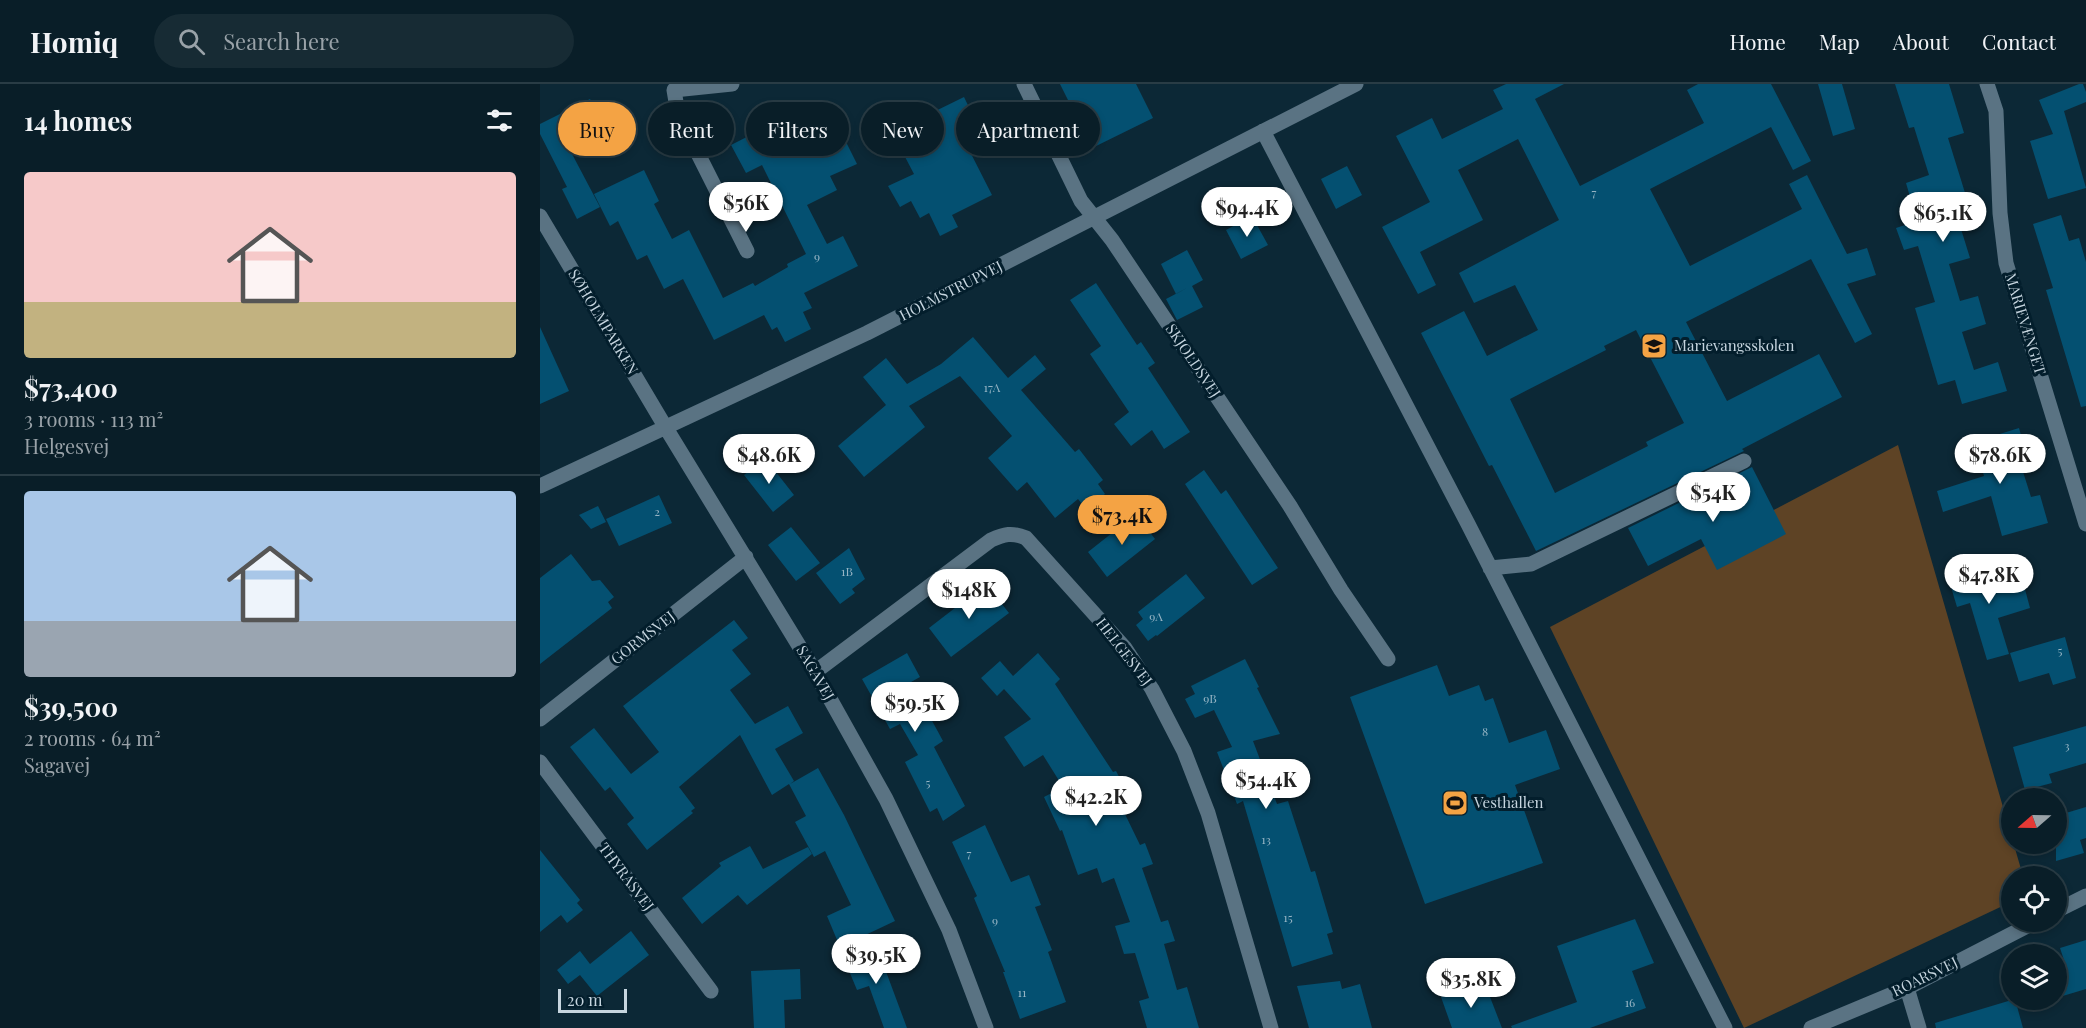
<!DOCTYPE html>
<html lang="en">
<head>
<meta charset="utf-8">
<style>
  :root { --surface:#091e28; --page:#172b34; --text:#f1f3f6; --muted:#99a2a8; --line:#293c45; --accent:#f4a344 }
  body { margin:0; font-family:"Playfair Display",serif; background:var(--page); color:var(--text); height:100vh; display:flex; flex-direction:column; font-size:22px; white-space:nowrap }
  * { box-sizing:border-box; margin:0 }
  p { font-size:20px; color:var(--muted) }
  .icon { flex:none; width:33px; height:33px; fill:none; stroke:currentColor; stroke-width:2; stroke-linecap:round; stroke-linejoin:round }
  .map { position:relative; flex:1; overflow:hidden }
  .sheet { display:flex; flex-direction:column; background:var(--surface); width:540px }
  .sheet>* { flex:none }
  .guide { position:absolute; left:18px; top:18px; width:570px; height:54px; display:flex; gap:12px }
  .needle { width:39px; rotate:250deg }
  .controls { position:absolute; left:1461px; top:704px; display:grid; gap:12px }
  .controls a { display:grid; place-items:center; width:66px; height:66px; border-radius:50%; background:var(--surface); box-shadow:0 3px 9px #0003,0 0 0 2px var(--line); font-size:30px }
  .scale { position:absolute; left:18px; bottom:15px; width:69px; box-sizing:border-box; padding-left:6px; border:3px solid #c6d5df; border-top:0; font-size:16px; line-height:21px; white-space:nowrap; color:#c6d5df; -webkit-text-stroke:4px #031e2c; paint-order:stroke }
  .price { position:absolute; translate:-50% -51px; padding:0 14px; border-radius:21px; background:#fff; color:#222; font-size:20px; line-height:39px; filter:drop-shadow(0 2px 3px #0008) }
  .price::after { content:''; position:absolute; left:50%; top:36px; width:18px; height:14px; margin-left:-9px; background:inherit; clip-path:polygon(0 0,100% 0,50% 100%) }
  .price.active { background:var(--accent); color:#111 }
  ul { padding:0; list-style:none }
  li { display:grid; align-content:center; gap:12px; height:318px; padding:0 24px }
  li+li { border-top:2px solid var(--line) }
  li span { display:grid; place-items:center; height:186px; border-radius:6px; color:#555 }
  li>.icon { margin-inline-start:auto }
  span .icon { width:108px; height:108px; fill:#fffc; stroke-width:1 }
  li b { font-size:26px }
  h2 { display:flex; justify-content:space-between; align-items:center; height:72px; padding:0 24px; font-size:26px }
  .chip { padding:0 21px; border-radius:27px; background:var(--surface); box-shadow:0 3px 9px #0003,0 0 0 2px var(--line); font-size:21px; line-height:54px }
  .chip.active { background:var(--accent); color:#111 }
  header { display:flex; align-items:center; gap:36px; box-sizing:border-box; height:84px; padding:0 30px; background:var(--surface); border-bottom:2px solid var(--line) }
  header strong { font-size:28px }
  nav { display:flex; gap:33px; margin-inline-start:auto; font-size:21px }
  .search { width:420px; height:54px; background:var(--page); display:flex; align-items:center; gap:15px; box-sizing:border-box; padding:0 21px; border-radius:33px; color:var(--muted); font-size:22px }
  main { display:flex; flex:1; min-height:0 }
  .map>svg:first-child { display:block }
  .green { fill:#5e4325 }
  .building { fill:#045071; fill-rule:evenodd }
  .lines { fill:none; stroke-linecap:round; stroke-linejoin:round }
  .minor { stroke:#5a7383; stroke-width:15 }
  .labels { text-anchor:middle; stroke-width:6; stroke-linejoin:round; paint-order:stroke }
  .number-label { font-size:12px; fill:#96b4c4 }
  .street-label { font-size:15px; fill:#c6d5df; stroke:#031e2c }
  .poi-label { font-size:15px; fill:#c6d5df; stroke:#031e2c; text-anchor:start }
</style>
</head>
<body>
<header>
<strong>Homiq</strong>
<div class="search"><svg class="icon" aria-label="search" viewBox="0 0 24 24"><circle cx="10" cy="10" r="6"/><path d="M15 15l6 6"/></svg>Search here</div>
<nav><a>Home</a><a>Map</a><a>About</a><a>Contact</a></nav>
</header>
<main>
<section class="sheet">
<h2>14 homes<svg class="icon" aria-label="filters" viewBox="0 0 24 24"><path d="M4 7h16M4 17h16"/><circle cx="9" cy="7" r="2"/><circle cx="15" cy="17" r="2"/></svg></h2>
<ul>
<li><span style="background:linear-gradient(#f6c9c9 70%,#c2b280 0)"><svg class="icon" aria-label="home" viewBox="0 0 24 24"><path d="M3 11l9-7 9 7M6 9v11h12V9"/></svg></span><div><b>$73,400</b><p>3 rooms · 113 m²</p><p>Helgesvej</p></div></li>
<li><span style="background:linear-gradient(#a9c7e8 70%,#9aa5b1 0)"><svg class="icon" aria-label="home" viewBox="0 0 24 24"><path d="M3 11l9-7 9 7M6 9v11h12V9"/></svg></span><div><b>$39,500</b><p>2 rooms · 64 m²</p><p>Sagavej</p></div></li>
</ul>
</section>
<div class="map">
<svg width="1546" height="944" viewBox="0 0 1546 944">
  <rect width="100%" height="100%" fill="#0c2836"/>
  <path class="green" d="M 1358,361 L 1483,792 L 1472,792 L 1471,818 L 1204,944 L 1010,543 Z"/>
  <path class="building" d="M 520,0 L 596,0 L 613,34 L 550,65 L 535,37 L 538,36 Z
    M 966,0 L 1024,0 L 995,15 L 1040,102 L 1164,39 L 1147,6 L 1158,0 L 1231,0 L 1271,77 L 1253,86 L 1231,43 L 1110,105 L 1150,182 L 1262,125 L 1249,100 L 1267,91 L 1307,170 L 1327,164 L 1336,191 L 1307,200 L 1332,250 L 1315,259 L 1271,175 L 1146,238 L 1187,317 L 1279,270 L 1302,313 L 1202,365 L 1204,367 L 996,467 L 952,381 L 949,382 L 881,249 L 924,227 L 947,272 L 998,246 L 975,201 L 934,219 L 919,189 L 1019,136 L 978,55 L 918,86 L 943,136 L 880,168 L 896,201 L 878,210 L 842,143 L 890,118 L 856,52 L 892,34 L 902,55 L 963,25 L 953,6 ZM 1096,246 L 1144,339 L 1106,358 L 1108,362 L 1015,409 L 970,315 L 1066,266 L 1064,262 Z
    M 1278,0 L 1302,0 L 1315,45 L 1293,52 Z
    M 1355,0 L 1409,0 L 1424,49 L 1408,54 L 1426,112 L 1412,116 L 1430,174 L 1409,180 L 1420,217 L 1438,212 L 1446,240 L 1422,248 L 1434,286 L 1458,278 L 1467,307 L 1422,320 L 1415,296 L 1398,301 L 1375,224 L 1395,218 L 1378,162 L 1364,166 L 1356,144 L 1377,137 L 1366,99 L 1389,91 L 1374,43 L 1369,44 Z
    M 1539,0 L 1543,0 L 1546,8 L 1546,18 L 1524,27 L 1546,104 L 1508,115 L 1490,57 L 1513,50 L 1499,16 Z
    M 424,13 L 438,42 L 421,50 L 452,111 L 412,131 L 418,143 L 400,152 L 389,129 L 380,134 L 371,117 L 360,123 L 348,102 L 374,90 L 343,31 L 362,21 L 371,39 Z
    M 50,15 L 67,49 L 31,68 L 60,123 L 37,135 L 22,105 L 27,103 L 0,50 L 0,40 Z
    M 250,31 L 263,56 L 269,53 L 276,68 L 304,54 L 317,80 L 290,92 L 297,106 L 267,121 L 287,160 L 303,152 L 318,182 L 264,209 L 272,224 L 263,228 L 271,245 L 245,258 L 237,243 L 232,246 L 224,231 L 174,256 L 143,195 L 124,205 L 107,171 L 97,176 L 78,137 L 70,142 L 54,110 L 104,86 L 119,117 L 114,120 L 132,155 L 149,146 L 183,214 L 213,199 L 215,202 L 248,183 L 247,180 L 266,170 L 222,81 L 206,89 L 191,61 Z
    M 807,82 L 822,111 L 796,125 L 781,95 Z
    M 1521,131 L 1529,157 L 1539,154 L 1546,178 L 1546,322 L 1541,323 L 1506,206 L 1513,204 L 1493,140 Z
    M 712,132 L 728,161 L 701,175 L 686,146 Z
    M 647,166 L 663,196 L 652,202 L 663,223 L 637,236 L 626,215 L 647,204 L 636,210 L 621,180 Z
    M 556,199 L 597,261 L 601,258 L 615,279 L 608,284 L 650,348 L 624,365 L 612,346 L 591,362 L 574,340 L 589,328 L 550,270 L 561,262 L 530,216 Z
    M 0,243 L 29,307 L 0,320 Z
    M 433,253 L 468,294 L 495,271 L 506,285 L 481,306 L 535,368 L 539,365 L 563,396 L 558,400 L 565,410 L 546,425 L 538,415 L 515,434 L 487,398 L 477,407 L 448,374 L 472,352 L 420,292 L 369,322 L 385,343 L 324,393 L 298,362 L 346,321 L 323,293 L 346,274 L 367,300 L 401,280 Z
    M 1479,344 L 1487,373 L 1479,375 L 1491,413 L 1500,411 L 1508,439 L 1462,452 L 1451,412 L 1403,428 L 1397,407 L 1444,392 L 1434,358 Z
    M 225,374 L 254,411 L 233,428 L 204,391 Z
    M 1212,383 L 1246,450 L 1177,486 L 1161,455 L 1108,482 L 1088,444 Z
    M 664,386 L 681,410 L 686,406 L 738,484 L 712,501 L 645,400 Z
    M 119,411 L 132,439 L 79,462 L 66,435 Z
    M 58,422 L 66,438 L 51,445 L 39,431 Z
    M 596,430 L 615,455 L 567,493 L 548,468 Z
    M 251,443 L 280,479 L 256,497 L 228,461 Z
    M 309,464 L 325,495 L 312,505 L 315,509 L 300,520 L 276,489 Z
    M 31,470 L 52,497 L 60,496 L 74,513 L 68,518 L 72,524 L 0,580 L 0,494 Z
    M 1441,478 L 1448,504 L 1482,494 L 1490,524 L 1458,534 L 1469,570 L 1447,576 L 1430,519 L 1417,523 L 1411,503 L 1419,500 L 1415,486 Z
    M 646,490 L 665,514 L 617,552 L 616,551 L 608,557 L 596,541 L 603,535 L 598,528 Z
    M 446,500 L 469,529 L 411,573 L 389,544 Z
    M 194,536 L 208,554 L 192,566 L 211,590 L 190,606 L 215,640 L 248,622 L 263,649 L 235,665 L 254,697 L 250,700 L 278,684 L 304,731 L 355,837 L 300,863 L 287,832 L 311,821 L 285,767 L 274,773 L 255,738 L 266,732 L 249,700 L 232,711 L 200,651 L 139,703 L 155,724 L 151,727 L 153,729 L 107,766 L 87,740 L 94,734 L 70,703 L 65,707 L 30,663 L 54,644 L 91,690 L 119,668 L 83,622 Z
    M 1525,553 L 1536,594 L 1513,601 L 1509,589 L 1479,598 L 1470,569 Z
    M 367,569 L 380,593 L 371,598 L 403,657 L 394,663 L 425,722 L 403,737 L 397,724 L 390,728 L 365,678 L 378,671 L 360,640 L 350,645 L 322,595 Z
    M 498,569 L 520,595 L 515,600 L 573,688 L 576,687 L 593,719 L 582,724 L 600,761 L 605,759 L 613,780 L 602,784 L 621,838 L 628,836 L 635,857 L 624,860 L 637,906 L 647,903 L 659,944 L 607,944 L 599,917 L 609,914 L 595,869 L 584,870 L 575,842 L 590,838 L 574,794 L 562,799 L 557,784 L 538,791 L 522,746 L 520,747 L 504,713 L 523,703 L 503,671 L 484,683 L 464,653 L 491,635 L 464,605 L 457,612 L 441,594 L 460,577 L 473,592 Z
    M 705,575 L 719,603 L 717,604 L 740,650 L 713,657 L 737,720 L 748,717 L 771,788 L 775,787 L 793,848 L 787,850 L 793,870 L 752,883 L 703,717 L 697,720 L 677,668 L 692,663 L 674,626 L 655,634 L 645,615 L 655,610 L 651,602 Z
    M 897,581 L 909,612 L 939,601 L 945,617 L 953,614 L 969,659 L 1006,646 L 1020,685 L 975,701 L 1003,779 L 885,820 L 810,613 Z
    M 1546,642 L 1546,679 L 1509,690 L 1512,699 L 1485,706 L 1473,663 Z
    M 1546,723 L 1546,754 L 1540,756 L 1544,769 L 1516,777 L 1516,732 Z
    M 445,741 L 471,798 L 489,791 L 501,821 L 495,823 L 512,866 L 508,868 L 526,918 L 480,935 L 463,888 L 465,888 L 434,814 L 437,812 L 412,758 Z
    M 210,762 L 223,785 L 268,763 L 272,770 L 207,821 L 198,811 L 162,840 L 142,814 L 181,782 L 179,779 Z
    M 0,766 L 40,816 L 37,819 L 43,826 L 27,839 L 21,831 L 0,848 Z
    M 1095,835 L 1114,879 L 1092,887 L 1106,924 L 1050,944 L 972,944 L 971,942 L 1037,918 L 1017,862 Z
    M 91,847 L 109,871 L 57,912 L 40,891 L 28,900 L 17,886 L 40,867 L 50,880 Z
    M 1546,856 L 1546,905 L 1516,914 L 1516,885 L 1526,882 L 1520,864 Z
    M 338,866 L 367,944 L 344,944 L 329,902 L 317,906 L 302,870 Z
    M 260,885 L 261,915 L 244,916 L 245,944 L 214,944 L 211,887 Z
    M 800,897 L 802,905 L 820,900 L 832,944 L 769,944 L 757,902 Z
    M 945,900 L 962,944 L 912,944 L 901,913 L 928,903 L 929,905 Z
    M 1475,915 L 1483,944 L 1396,944 L 1395,939 Z"/>
  <g class="lines">
    <path class="minor" d="M 192,0 L 134,6 L 138,30 L 207,167
      M 484,0 L 541,117 L 572,156 L 750,422 L 801,506 L 848,575
      M 1447,0 L 1456,27 L 1460,129 L 1466,179 L 1546,440
      M 723,47 L 928,440 L 1185,944
      M 0,132 L 126,344 L 275,588 L 346,715 L 409,846 L 446,944
      M 0,402 L 327,249 L 816,0
      M 950,484 L 991,480 L 1204,377
      M 275,588 L 451,456 C 464,450 472,448 486,454 L 585,564 L 612,605 L 644,667 L 668,729 L 731,944
      M 0,635 L 206,473
      M 0,678 L 171,907
      M 1516,827 L 1546,812
      M 1367,904 L 1379,944
      M 1271,944 L 1367,904 L 1497,837"/>
  </g>
  <defs>
    <g id="school-square" transform="scale(1.35)"><rect x="-9" y="-9" width="18" height="18" rx="4" fill="#f4a344" stroke="#031e2c"/><path d="M0-5L7-2L0 1L-7-2ZM-4 1L0 2.5L4 1V4Q0 6-4 4Z" fill="#111"/></g>
    <g id="stadium-square" transform="scale(1.35)"><rect x="-9" y="-9" width="18" height="18" rx="4" fill="#f4a344" stroke="#031e2c"/><path d="M0-5a6.5 5 0 1 0 0 10a6.5 5 0 1 0 0-10ZM-3.5-1.8h7v3.6h-7Z" fill="#111"/></g>
  </defs>
  <g fill-rule="evenodd">
    <use href="#school-square" x="1114" y="262"/>
    <use href="#stadium-square" x="915" y="719"/>
  </g>
  <g class="labels">
    <g class="number-label">
      <text x="1054" y="113">7</text>
      <text x="277" y="177">9</text>
      <text x="452" y="308">17A</text>
      <text x="117" y="432">2</text>
      <text x="307" y="492">1B</text>
      <text x="616" y="537">9A</text>
      <text x="1520" y="571">5</text>
      <text x="670" y="619">9B</text>
      <text x="945" y="652">8</text>
      <text x="1527" y="666">3</text>
      <text x="388" y="703">5</text>
      <text x="726" y="760">13</text>
      <text x="429" y="774">7</text>
      <text x="748" y="838">15</text>
      <text x="455" y="841">9</text>
      <text x="482" y="913">11</text>
      <text x="1090" y="923">16</text>
    </g>
    <g class="street-label">
      <text transform="translate(411 207) rotate(-27)" y="5">HOLMSTRUPVEJ</text>
      <text transform="translate(63 238) rotate(59)" y="5">SØHOLMPARKEN</text>
      <text transform="translate(1485 240) rotate(73)" y="5">MARIEVÆNGET</text>
      <text transform="translate(653 277) rotate(56)" y="5">SKJOLDSVEJ</text>
      <text transform="translate(103 554) rotate(-38)" y="5">GORMSVEJ</text>
      <text transform="translate(584 568) rotate(52)" y="5">HELGESVEJ</text>
      <text transform="translate(275 589) rotate(60)" y="5">SAGAVEJ</text>
      <text transform="translate(86 793) rotate(53)" y="5">THYRASVEJ</text>
      <text transform="translate(1385 893) rotate(-26)" y="5">ROARSVEJ</text>
    </g>
    <g class="poi-label">
      <text x="1134" y="267">Marievangsskolen</text>
      <text x="934" y="724">Vesthallen</text>
    </g>
  </g>
</svg>
<div class="controls">
<a><svg class="needle" viewBox="-14 -14 28 28"><path d="M0-13l5 13h-10z" fill="#e53935"/><path d="M0 13l5-13h-10z" fill="#99a2a8"/></svg></a>
<a><svg class="icon" aria-label="locate" viewBox="0 0 24 24"><circle cx="12" cy="12" r="6"/><path d="M12 2v4M12 18v4M2 12h4M18 12h4"/></svg></a>
<a><svg class="icon" aria-label="layers" viewBox="0 0 24 24"><path d="M12 4l9 5-9 5-9-5zM3 14l9 5 9-5"/></svg></a>
</div>
<div class="scale">20 m</div>
<b class="price" style="left:206px;top:149px">$56K</b>
<b class="price" style="left:707px;top:154px">$94.4K</b>
<b class="price" style="left:1403px;top:159px">$65.1K</b>
<b class="price" style="left:229px;top:401px">$48.6K</b>
<b class="price" style="left:1460px;top:401px">$78.6K</b>
<b class="price" style="left:1173px;top:439px">$54K</b>
<b class="price active" style="left:582px;top:462px">$73.4K</b>
<b class="price" style="left:1449px;top:521px">$47.8K</b>
<b class="price" style="left:429px;top:536px">$148K</b>
<b class="price" style="left:375px;top:649px">$59.5K</b>
<b class="price" style="left:726px;top:726px">$54.4K</b>
<b class="price" style="left:556px;top:743px">$42.2K</b>
<b class="price" style="left:336px;top:901px">$39.5K</b>
<b class="price" style="left:931px;top:925px">$35.8K</b>
<div class="guide">
<a class="chip active">Buy</a>
<a class="chip">Rent</a>
<a class="chip">Filters</a>
<a class="chip">New</a>
<a class="chip">Apartment</a>
</div>
</div>
</main>
</body>
</html>
